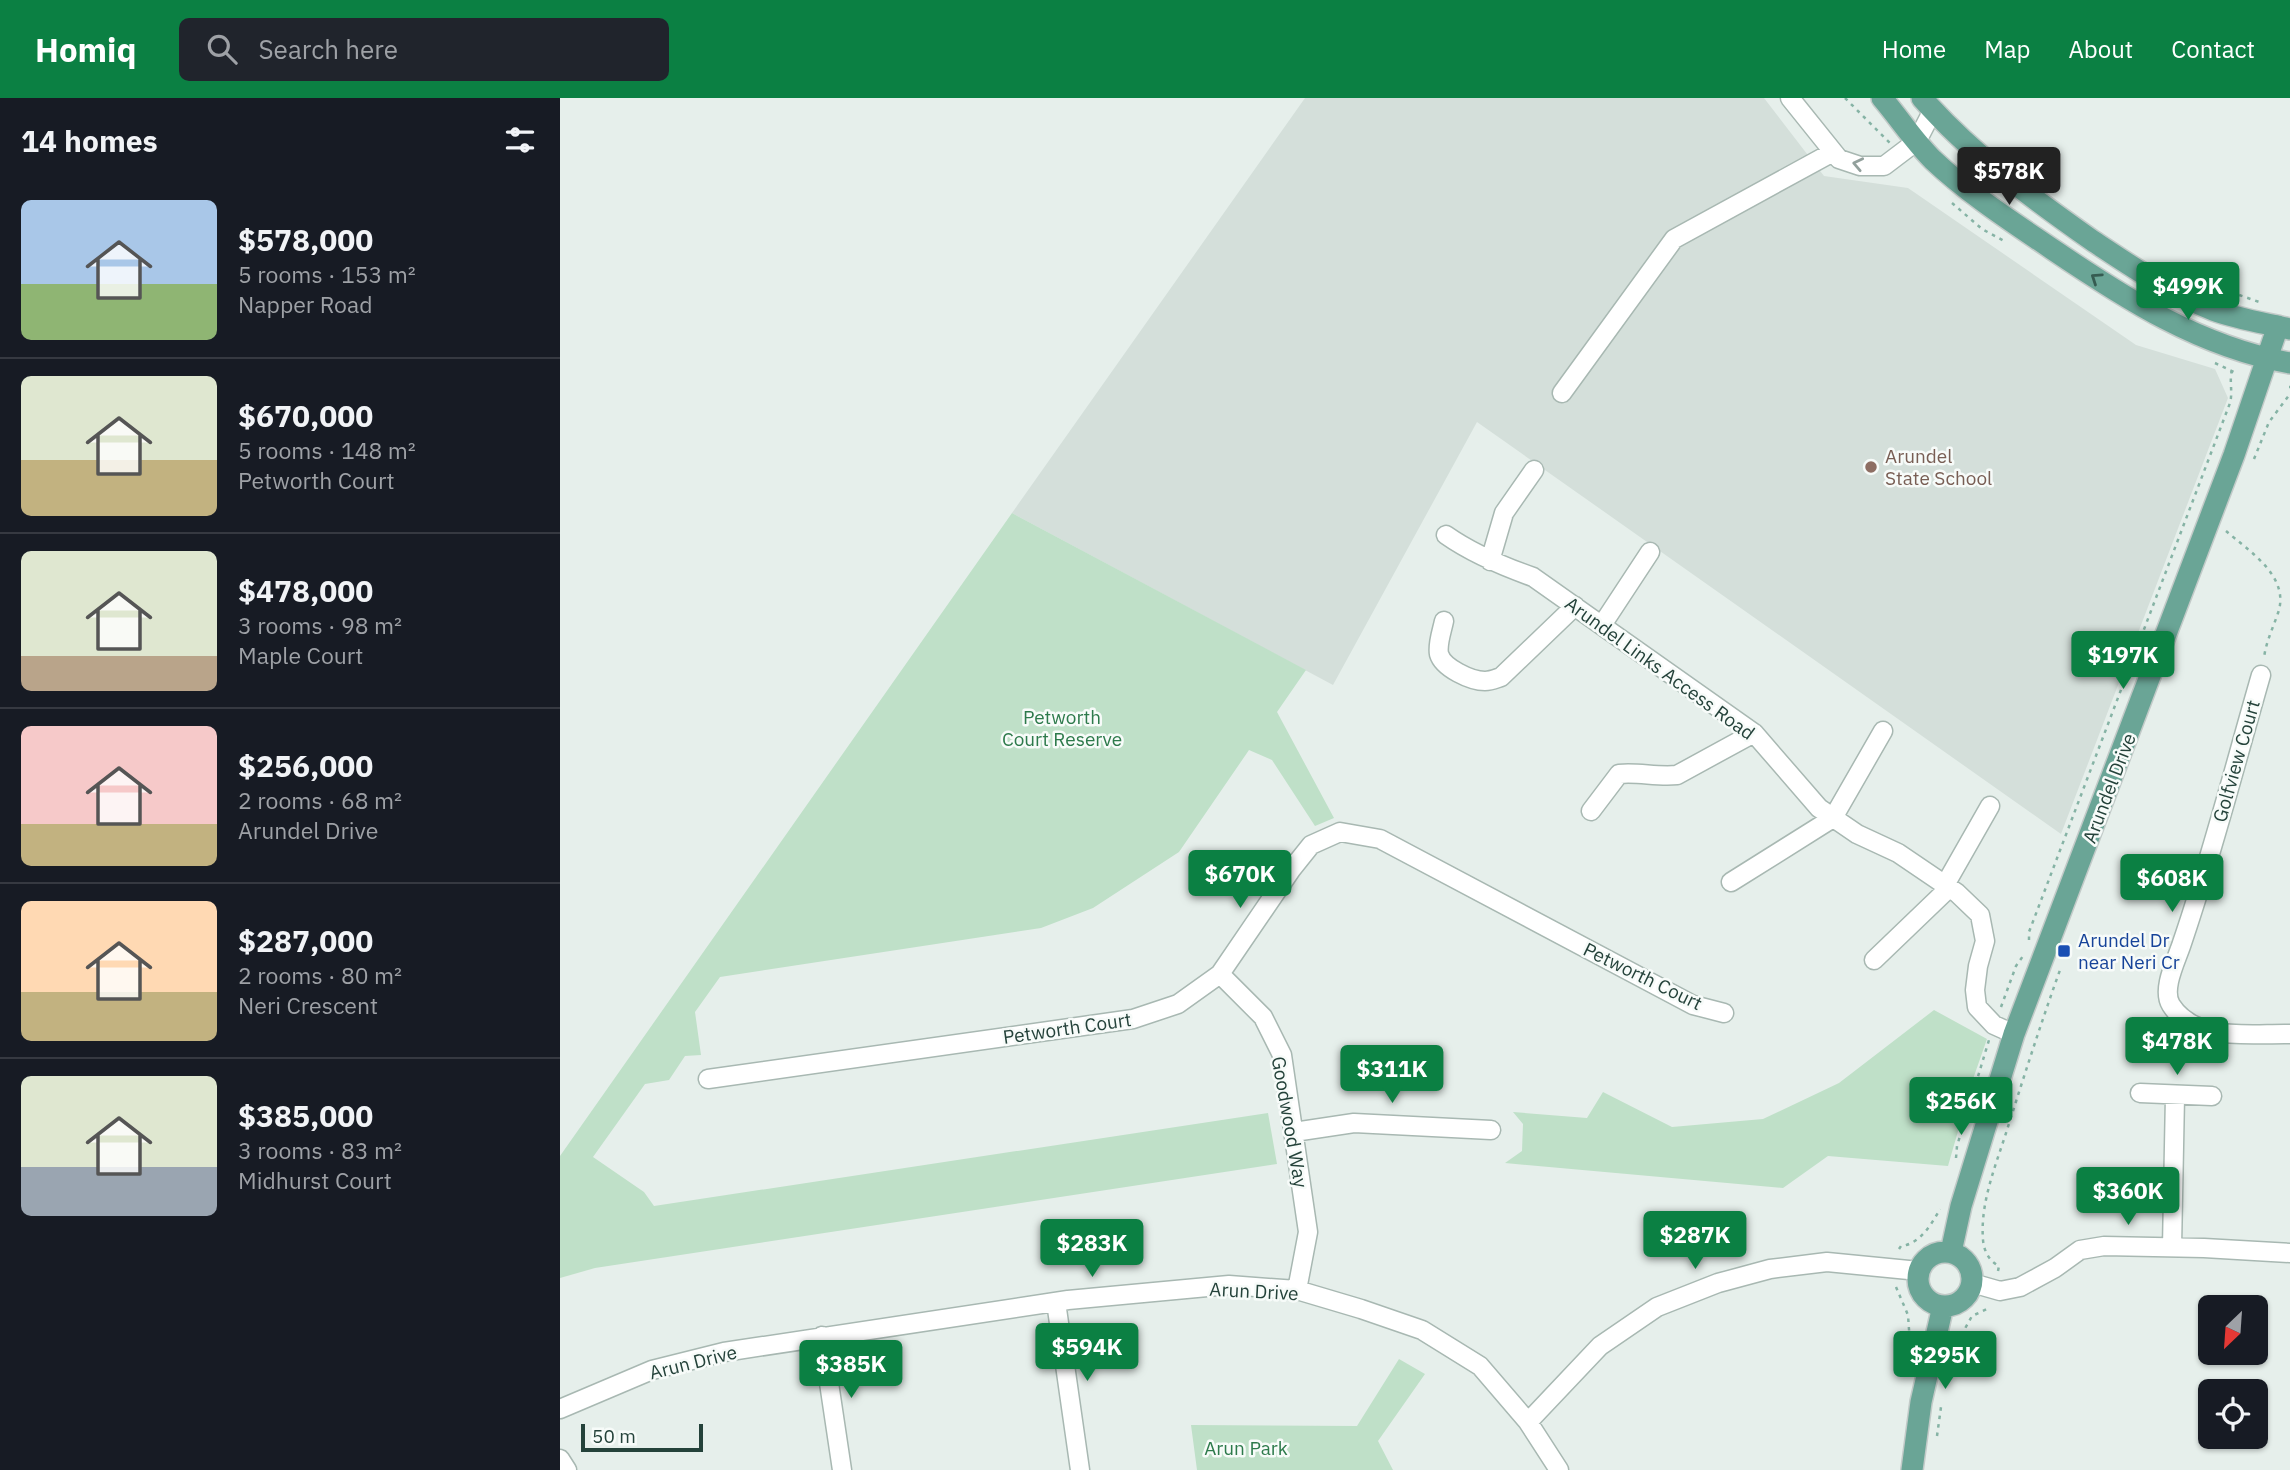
<!DOCTYPE html>
<html lang="en">
<head>
<meta charset="utf-8">
<style>
  :root { --surface:#171b24; --page:#20242c; --text:#f1f3f6; --muted:#9ea1a6; --line:#363941; --accent:#0b8043 }
  body { margin:0; font-family:"IBM Plex Sans",sans-serif; background:var(--page); color:var(--text); height:100vh; display:flex; flex-direction:column; font-size:26px; white-space:nowrap }
  * { box-sizing:border-box; margin:0 }
  p { font-size:23px; color:var(--muted) }
  .icon { flex:none; width:38px; height:38px; fill:none; stroke:currentColor; stroke-width:2; stroke-linecap:round; stroke-linejoin:round }
  .map { position:relative; flex:1; overflow:hidden }
  .side { display:flex; flex-direction:column; background:var(--surface); width:560px }
  .side>* { flex:none }
  .needle { width:46px; rotate:205deg }
  .tools { position:absolute; left:1638px; top:1197px; display:grid; gap:14px }
  .tools a { display:grid; place-items:center; width:70px; height:70px; border-radius:10px; background:var(--surface); box-shadow:0 2px 5px #0004; font-size:35px }
  .scale { position:absolute; left:21px; bottom:18px; width:122px; box-sizing:border-box; padding-left:7px; border:4px solid #24423a; border-top:0; font-size:19px; line-height:24px; white-space:nowrap; color:#24423a; -webkit-text-stroke:5px #f7fbf9; paint-order:stroke }
  .price { position:absolute; translate:-50% -60px; padding:0 16px; border-radius:7px; background:var(--accent); color:#fff; font-size:23px; line-height:46px; filter:drop-shadow(0 2px 4px #0008) }
  .price::after { content:''; position:absolute; left:50%; top:42px; width:21px; height:16px; margin-left:-10px; background:inherit; clip-path:polygon(0 0,100% 0,50% 100%) }
  .price.selected { background:#222; color:#fff }
  ul { padding:0; list-style:none }
  li { display:flex; align-items:center; gap:21px; height:175px; padding:0 21px }
  li+li { border-top:2px solid var(--line) }
  li span { display:grid; place-items:center; flex:none; width:196px; height:140px; border-radius:10px; color:#555 }
  li>.icon { margin-inline-start:auto }
  span .icon { width:84px; height:84px; fill:#fffc; stroke-width:1 }
  li b { font-size:30px }
  h2 { display:flex; justify-content:space-between; align-items:center; height:84px; padding:0 21px; font-size:30px }
  header { display:flex; align-items:center; gap:42px; box-sizing:border-box; height:98px; padding:0 35px; background:var(--accent); color:#fff }
  header strong { font-size:33px }
  nav { display:flex; gap:38px; margin-inline-start:auto; font-size:24px }
  .search { width:490px; height:63px; background:var(--page); display:flex; align-items:center; gap:18px; box-sizing:border-box; padding:0 24px; border-radius:10px; color:var(--muted); font-size:26px }
  main { display:flex; flex:1; min-height:0 }
  .map>svg:first-child { display:block }
  .built { fill:#d4dfda }
  .green { fill:#bfe0c8 }
  .lines { fill:none; stroke-linecap:round; stroke-linejoin:round }
  .minor-casing { stroke:#a8b8b2; stroke-width:21 }
  .major-casing { stroke:#c2cac8; stroke-width:24 }
  .path { stroke:#86b3a5; stroke-width:2.5; stroke-dasharray:3.5 5; stroke-linecap:butt }
  .minor { stroke:#fff; stroke-width:18 }
  .major { stroke:#6aa596; stroke-width:21 }
  .oneway { stroke:#92a09c }
  .oneway2 { stroke:#365b51 }
  .education-dot { fill:#8d6e63; stroke:#f7fbf9; stroke-width:2.5 }
  .transit-dot { fill:#1a4fb4; stroke:#f7fbf9; stroke-width:2.5 }
  .labels { text-anchor:middle; stroke-width:5; stroke-linejoin:round; paint-order:stroke }
  .education-label { font-size:19px; fill:#785e54; stroke:#f7fbf9; text-anchor:start }
  .street-label { font-size:19px; fill:#24423a; stroke:#f7fbf9 }
  .park-label { font-size:19px; fill:#2d7a4b; stroke:#f7fbf9 }
  .transit-label { font-size:19px; fill:#164399; stroke:#f7fbf9; text-anchor:start }
</style>
</head>
<body>
<header>
<strong>Homiq</strong>
<div class="search"><svg class="icon" aria-label="search" viewBox="0 0 24 24"><circle cx="10" cy="10" r="6"/><path d="M15 15l6 6"/></svg>Search here</div>
<nav><a>Home</a><a>Map</a><a>About</a><a>Contact</a></nav>
</header>
<main>
<section class="side">
<h2>14 homes<svg class="icon" aria-label="filters" viewBox="0 0 24 24"><path d="M4 7h16M4 17h16"/><circle cx="9" cy="7" r="2"/><circle cx="15" cy="17" r="2"/></svg></h2>
<ul>
<li><span style="background:linear-gradient(#a9c7e8 60%,#8fb573 0)"><svg class="icon" aria-label="home" viewBox="0 0 24 24"><path d="M3 11l9-7 9 7M6 9v11h12V9"/></svg></span><div><b>$578,000</b><p>5 rooms · 153 m²</p><p>Napper Road</p></div></li>
<li><span style="background:linear-gradient(#dfe7d0 60%,#c2b280 0)"><svg class="icon" aria-label="home" viewBox="0 0 24 24"><path d="M3 11l9-7 9 7M6 9v11h12V9"/></svg></span><div><b>$670,000</b><p>5 rooms · 148 m²</p><p>Petworth Court</p></div></li>
<li><span style="background:linear-gradient(#dfe7d0 75%,#b9a48a 0)"><svg class="icon" aria-label="home" viewBox="0 0 24 24"><path d="M3 11l9-7 9 7M6 9v11h12V9"/></svg></span><div><b>$478,000</b><p>3 rooms · 98 m²</p><p>Maple Court</p></div></li>
<li><span style="background:linear-gradient(#f6c9c9 70%,#c2b280 0)"><svg class="icon" aria-label="home" viewBox="0 0 24 24"><path d="M3 11l9-7 9 7M6 9v11h12V9"/></svg></span><div><b>$256,000</b><p>2 rooms · 68 m²</p><p>Arundel Drive</p></div></li>
<li><span style="background:linear-gradient(#ffd9b3 65%,#c2b280 0)"><svg class="icon" aria-label="home" viewBox="0 0 24 24"><path d="M3 11l9-7 9 7M6 9v11h12V9"/></svg></span><div><b>$287,000</b><p>2 rooms · 80 m²</p><p>Neri Crescent</p></div></li>
<li><span style="background:linear-gradient(#dfe7d0 65%,#9aa5b1 0)"><svg class="icon" aria-label="home" viewBox="0 0 24 24"><path d="M3 11l9-7 9 7M6 9v11h12V9"/></svg></span><div><b>$385,000</b><p>3 rooms · 83 m²</p><p>Midhurst Court</p></div></li>
</ul>
</section>
<div class="map">
<svg width="1730" height="1372" viewBox="0 0 1730 1372">
  <rect width="100%" height="100%" fill="#e6efeb"/>
  <path class="built" d="M 745,0 L 1204,0 L 1264,78 L 1348,90 L 1576,247 L 1655,271 L 1668,300 L 1501,736 L 917,324 L 773,587 L 452,415 Z"/>
  <path class="green" d="M 452,415 L 746,572 L 717,614 L 774,720 L 755,728 L 712,662 L 689,652 L 619,754 L 533,810 L 481,830 L 160,879 L 135,914 L 141,957 L 125,958 L 109,982 L 85,986 L 33,1059 L 84,1094 L 94,1108 L 708,1015 L 717,1066 L 35,1170 L 0,1180 L 0,1058 Z
    M 1374,912 L 1427,941 L 1413,981 L 1388,1068 L 1268,1058 L 1223,1090 L 945,1065 L 962,1053 L 963,1026 L 953,1014 L 1027,1020 L 1043,994 L 1112,1029 L 1203,1021 L 1279,985 Z
    M 839,1261 L 865,1276 L 818,1343 L 833,1372 L 637,1372 L 631,1327 L 797,1328 Z"/>
  <g class="lines">
    <g class="minor-casing">
      <path id="minor" d="M 1230,0 L 1279,61 L 1300,68 L 1324,68 L 1357,43 L 1373,12
        M 1002,295 L 1114,141 L 1273,54
        M 886,437 C 913,456 942,468 973,479 L 1194,635 L 1259,710 L 1297,736 L 1338,755 L 1397,795 L 1420,817 L 1425,843 L 1418,868 L 1415,892 L 1417,909 L 1434,927 L 1454,936
        M 930,463 L 944,415 L 974,372
        M 884,523 C 882,533 877,546 879,556 C 883,570 911,583 925,583 C 931,583 935,581 941,579 L 1015,508
        M 1042,527 L 1090,454
        M 1701,577 C 1675,667 1652,757 1622,845 C 1617,861 1601,891 1611,907 C 1635,945 1691,935 1730,936
        M 1031,713 L 1059,676 C 1078,674 1097,679 1117,677 L 1194,635
        M 1171,784 L 1273,720 L 1323,633
        M 1385,787 L 1430,708
        M 1314,862 L 1389,790
        M 660,876 L 703,919 L 722,957 L 748,1134 L 737,1192
        M 148,981 L 573,921 L 618,906 L 660,876 L 731,772 L 751,747 L 780,734 L 820,741 L 1133,907 L 1164,915
        M 1580,995 L 1652,998
        M 734,1034 L 794,1025 L 931,1032
        M 1612,1149 L 1615,998
        M 1412,1185 L 1440,1193 L 1460,1189 L 1495,1170 L 1520,1152 L 1544,1148 L 1644,1150 L 1730,1155
        M 496,1204 L 520,1372
        M 262,1238 L 282,1372
        M 0,1311 L 92,1272 L 164,1254 L 508,1202 L 669,1187 L 737,1192 L 801,1211 L 862,1232 L 920,1268 L 968,1324 L 999,1372
        M 968,1324 L 1040,1248 L 1097,1209 L 1158,1185 L 1210,1171 L 1267,1164 L 1359,1173
        M 0,1361 L 7,1372"/>
    </g>
    <g class="major-casing">
      <path id="major" d="M 1322,0 C 1339,20 1354,43 1373,62 C 1409,96 1451,123 1492,151 C 1566,201 1640,249 1730,265
        M 1362,0 C 1411,56 1472,100 1533,143 C 1571,168 1610,195 1653,212 C 1678,221 1704,225 1730,231
        M 1391,1154 L 1401,1108 L 1454,936 L 1674,357 L 1718,228
        M1358 1181a27 27 0 1 1 54 0a27 27 0 1 1-54 0Z
        M 1352,1372 L 1361,1304 L 1383,1208"/>
    </g>
    <path class="path" d="M 1285,0 L 1330,45
      M 1392,105 L 1422,131 L 1446,144
      M 1639,185 L 1642,184 L 1702,205
      M 1655,265 L 1676,275
      M 1729,289 L 1730,289
      M 1694,361 L 1709,324 L 1730,296
      M 1666,433 C 1689,453 1728,477 1719,512 C 1714,528 1706,543 1704,560
      M 1469,842 L 1469,834 L 1670,305 C 1673,294 1669,282 1672,272
      M 1441,909 L 1456,868 L 1463,858
      M 1396,1060 L 1397,1048 L 1429,942
      M 1339,1151 L 1341,1148 C 1360,1146 1371,1127 1380,1111
      M 1438,1173 L 1439,1168 C 1429,1163 1424,1153 1423,1142 C 1420,1104 1436,1067 1447,1032 C 1464,978 1481,925 1500,872
      M 1336,1189 L 1348,1217 L 1351,1260
      M 1393,1252 L 1412,1218 L 1427,1211
      M 1377,1338 L 1381,1309"/>
    <use href="#minor" class="minor"/>
    <use href="#major" class="major"/>
  </g>
  <defs><path id="oneway-chevron" d="M-2-3.5L2.5 0L-2 3.5" fill="none" stroke-width="1.6" stroke-linecap="round" stroke-linejoin="round" transform="scale(1.75)"/></defs>
  <use class="oneway" href="#oneway-chevron" transform="translate(1298 66) rotate(-168)"/>
  <use class="oneway2" href="#oneway-chevron" transform="translate(1536 180) rotate(-146)"/>
  <circle class="education-dot" cx="1311" cy="369" r="7"/>
  <rect class="transit-dot" x="1497" y="846" width="14" height="14" rx="3.5"/>
  <g class="labels">
    <g class="education-label">
      <text x="1325" y="365">Arundel<tspan x="1325" dy="22">State School</tspan></text>
    </g>
    <g class="street-label">
      <text transform="translate(1100 570) rotate(36)" y="7">Arundel Links Access Road</text>
      <text transform="translate(1676 663) rotate(-74)" y="7">Golfview Court</text>
      <text transform="translate(1549 690) rotate(-69)" y="7">Arundel Drive</text>
      <text transform="translate(1083 878) rotate(26)" y="7">Petworth Court</text>
      <text transform="translate(507 930) rotate(-8)" y="7">Petworth Court</text>
      <text transform="translate(730 1024) rotate(80)" y="7">Goodwood Way</text>
      <text transform="translate(694 1193) rotate(3)" y="7">Arun Drive</text>
      <text transform="translate(133 1264) rotate(-14)" y="7">Arun Drive</text>
    </g>
    <g class="park-label">
      <text x="502" y="626">Petworth<tspan x="502" dy="22">Court Reserve</tspan></text>
      <text x="686" y="1357">Arun Park</text>
    </g>
    <g class="transit-label">
      <text x="1518" y="849">Arundel Dr<tspan x="1518" dy="22">near Neri Cr</tspan></text>
    </g>
  </g>
</svg>
<div class="tools">
<a><svg class="needle" viewBox="-14 -14 28 28"><path d="M0-13l5 13h-10z" fill="#e53935"/><path d="M0 13l5-13h-10z" fill="#9ea1a6"/></svg></a>
<a><svg class="icon" aria-label="locate" viewBox="0 0 24 24"><circle cx="12" cy="12" r="6"/><path d="M12 2v4M12 18v4M2 12h4M18 12h4"/></svg></a>
</div>
<div class="scale">50 m</div>
<b class="price selected" style="left:1449px;top:109px">$578K</b>
<b class="price" style="left:1628px;top:224px">$499K</b>
<b class="price" style="left:1563px;top:593px">$197K</b>
<b class="price" style="left:680px;top:812px">$670K</b>
<b class="price" style="left:1612px;top:816px">$608K</b>
<b class="price" style="left:1617px;top:979px">$478K</b>
<b class="price" style="left:832px;top:1007px">$311K</b>
<b class="price" style="left:1401px;top:1039px">$256K</b>
<b class="price" style="left:1568px;top:1129px">$360K</b>
<b class="price" style="left:1135px;top:1173px">$287K</b>
<b class="price" style="left:532px;top:1181px">$283K</b>
<b class="price" style="left:527px;top:1285px">$594K</b>
<b class="price" style="left:1385px;top:1293px">$295K</b>
<b class="price" style="left:291px;top:1302px">$385K</b>
</div>
</main>
</body>
</html>
